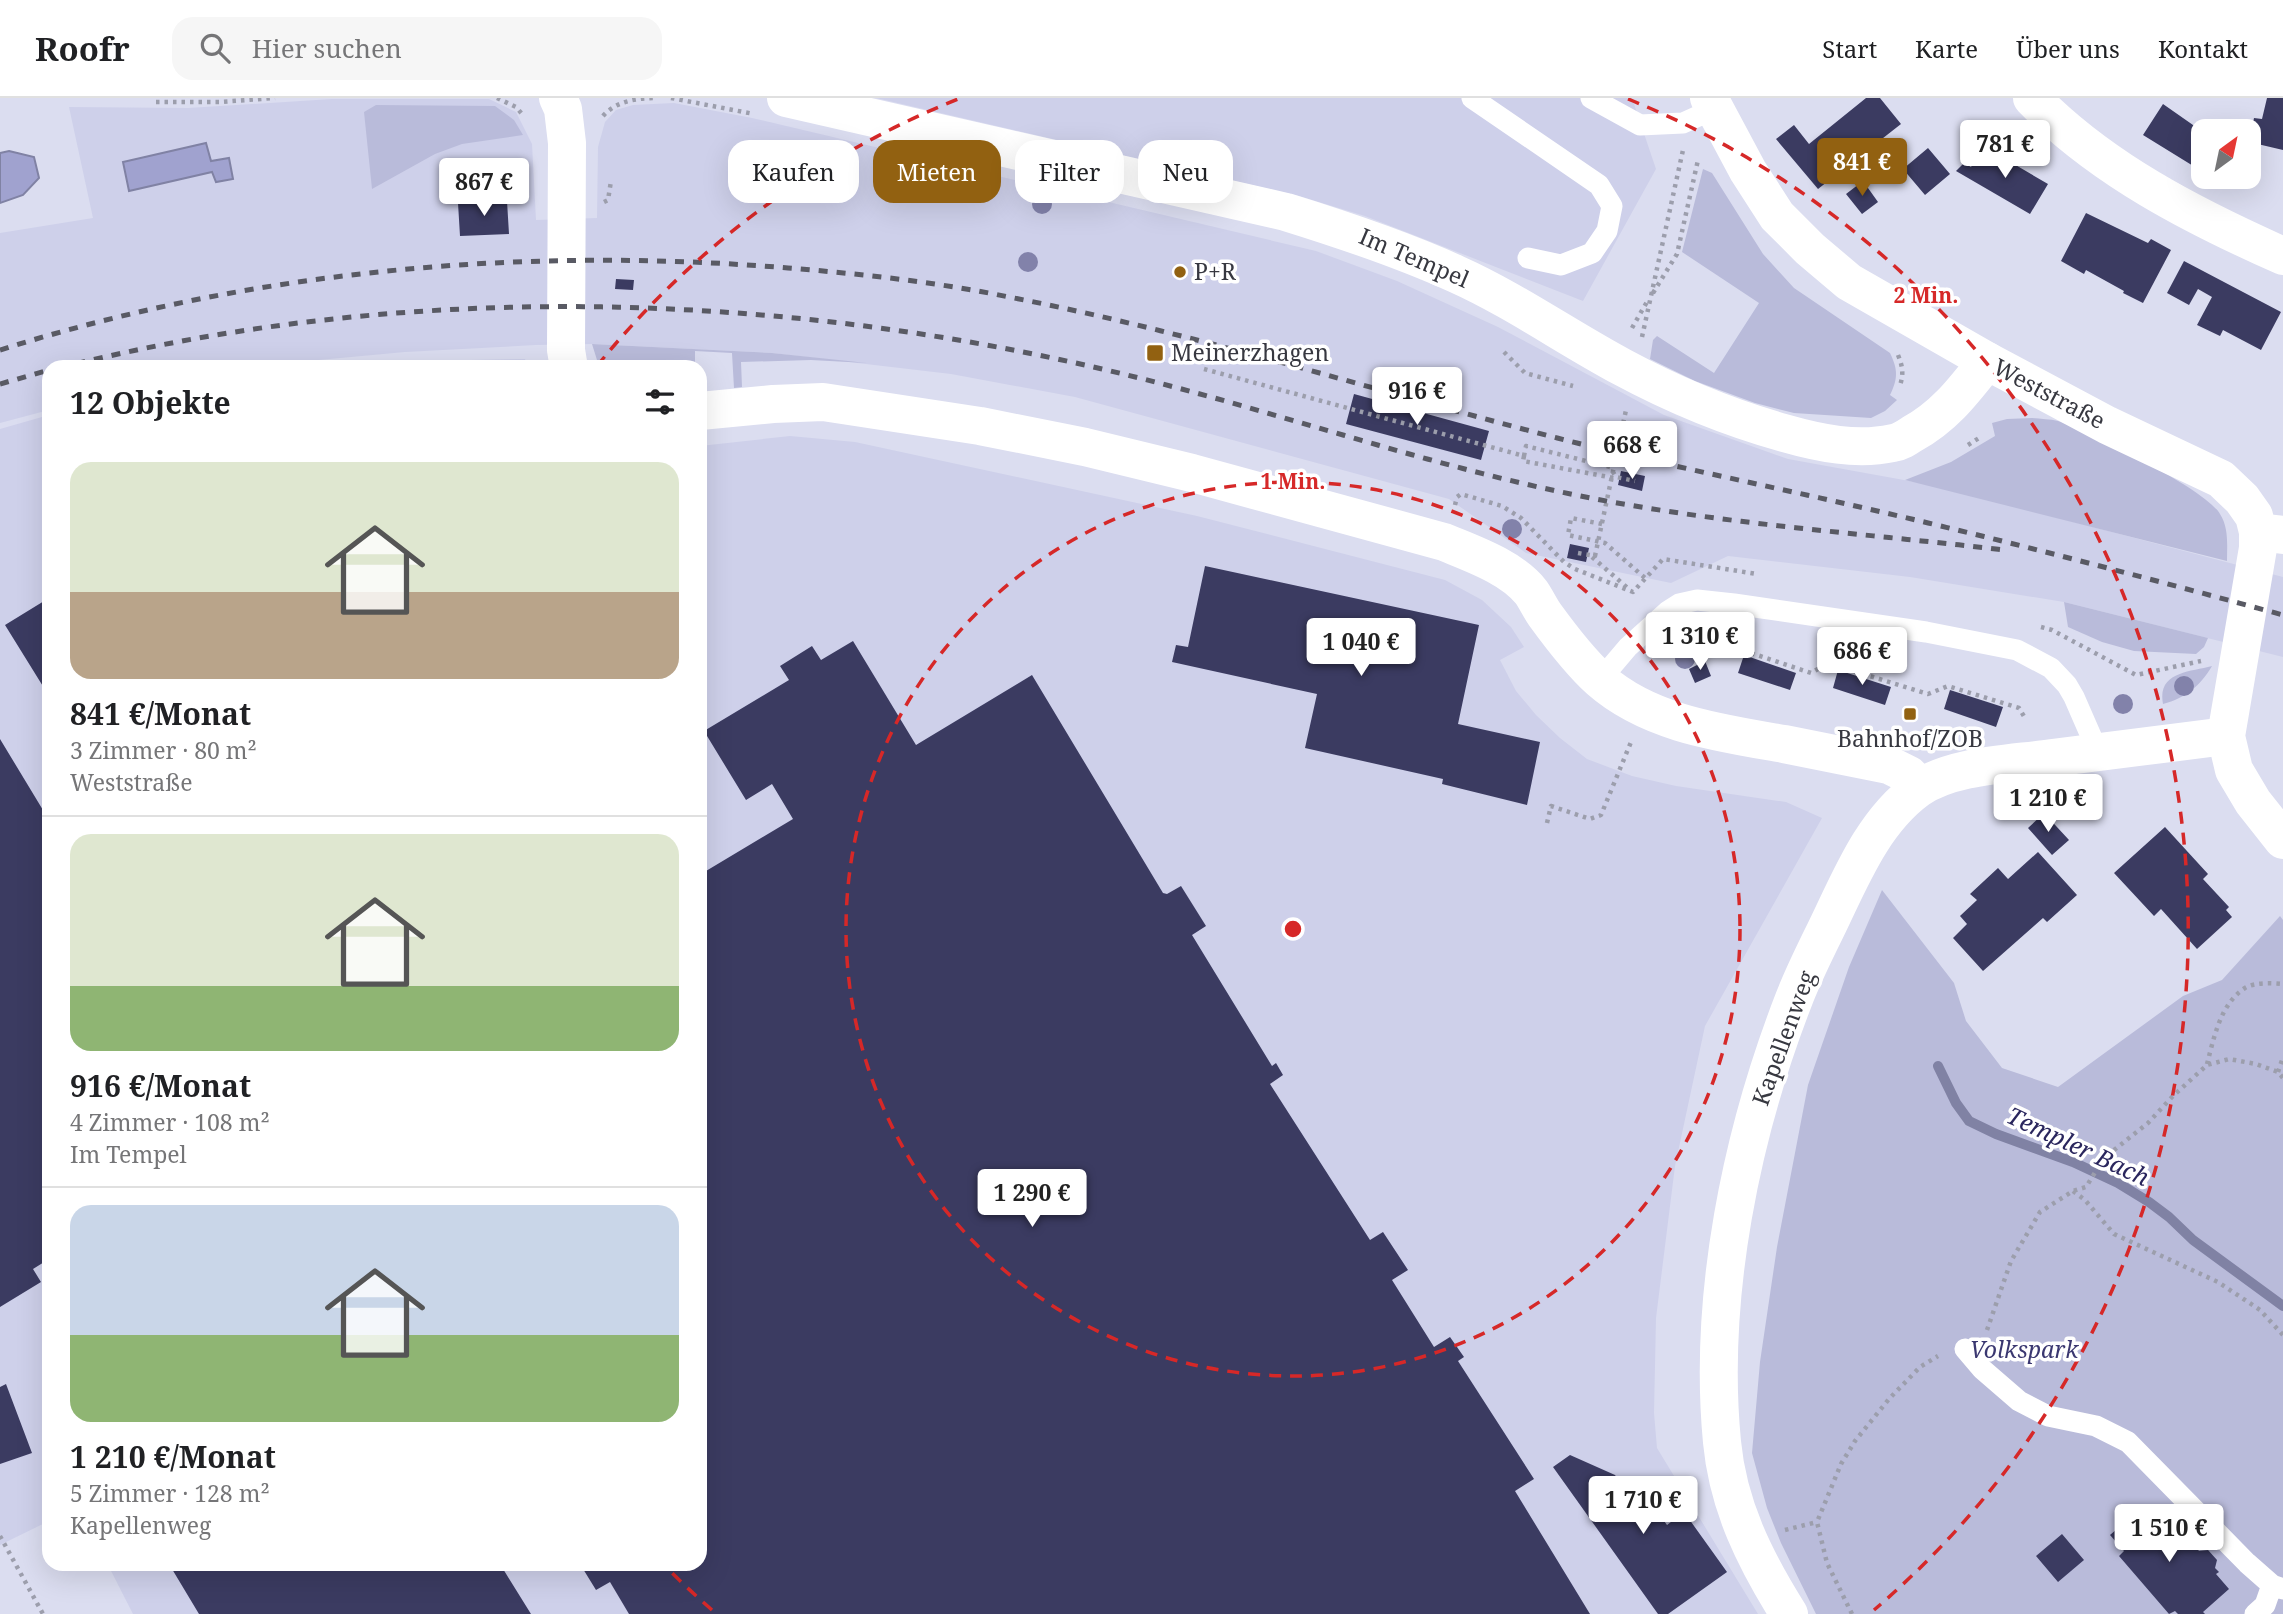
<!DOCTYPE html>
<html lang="de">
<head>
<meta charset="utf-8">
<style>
  :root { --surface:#fff; --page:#f6f6f6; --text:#202124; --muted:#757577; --line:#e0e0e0; --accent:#926111 }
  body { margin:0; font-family:"Noto Serif",serif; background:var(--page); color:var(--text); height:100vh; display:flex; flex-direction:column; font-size:26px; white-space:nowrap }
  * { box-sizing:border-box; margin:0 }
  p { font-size:23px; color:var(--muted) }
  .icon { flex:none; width:38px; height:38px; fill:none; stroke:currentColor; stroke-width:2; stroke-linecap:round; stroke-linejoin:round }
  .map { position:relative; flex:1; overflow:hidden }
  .panel { position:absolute; left:42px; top:262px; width:665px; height:1211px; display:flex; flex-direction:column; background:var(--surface); border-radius:21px; box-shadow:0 7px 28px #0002 }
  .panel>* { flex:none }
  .guide { position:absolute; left:728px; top:42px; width:665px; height:63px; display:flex; gap:14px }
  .needle { width:46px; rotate:33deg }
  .buttons { position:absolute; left:2191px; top:21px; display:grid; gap:14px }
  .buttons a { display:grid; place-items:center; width:70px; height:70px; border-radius:14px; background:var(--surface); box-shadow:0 7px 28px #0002; font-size:35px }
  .price { position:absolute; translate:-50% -60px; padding:0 16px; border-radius:7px; background:#fff; color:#222; font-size:23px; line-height:46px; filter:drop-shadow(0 2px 4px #0008) }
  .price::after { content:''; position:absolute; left:50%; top:42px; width:21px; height:16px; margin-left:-10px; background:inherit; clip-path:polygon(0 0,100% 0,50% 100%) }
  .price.current { background:var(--accent); color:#fff }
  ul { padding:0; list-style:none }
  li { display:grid; align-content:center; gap:14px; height:371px; padding:0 28px }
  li+li { border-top:2px solid var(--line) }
  li span { display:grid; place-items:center; height:217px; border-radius:21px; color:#555 }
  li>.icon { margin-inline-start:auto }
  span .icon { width:126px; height:126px; fill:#fffc; stroke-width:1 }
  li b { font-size:30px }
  h2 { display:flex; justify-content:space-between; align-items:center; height:84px; padding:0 28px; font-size:30px }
  .chip { padding:0 24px; border-radius:21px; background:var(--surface); box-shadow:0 7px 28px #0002; font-size:24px; line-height:63px }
  .chip.current { background:var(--accent); color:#fff }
  header { display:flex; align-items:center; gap:42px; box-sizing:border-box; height:98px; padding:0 35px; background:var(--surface); border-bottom:2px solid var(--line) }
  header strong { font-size:33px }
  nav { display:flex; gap:38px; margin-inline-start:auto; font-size:24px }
  .search { width:490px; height:63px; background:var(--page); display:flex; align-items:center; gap:18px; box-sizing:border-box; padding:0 24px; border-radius:21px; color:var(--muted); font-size:26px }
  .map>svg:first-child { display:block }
  .built { fill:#ced0ea }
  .green { fill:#b9bbda }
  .water { fill:#a0a2cf; stroke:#8082a4; stroke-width:2 }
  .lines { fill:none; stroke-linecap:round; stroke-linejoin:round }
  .stream { stroke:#8082a4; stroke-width:10 }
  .building { fill:#3b3b61 }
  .path { stroke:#9c9eac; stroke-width:4.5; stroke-dasharray:3.5 5; stroke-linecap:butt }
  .service { stroke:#fff; stroke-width:21 }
  .minor { stroke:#fff; stroke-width:38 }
  .secondary { stroke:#fff; stroke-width:38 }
  .rail { stroke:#595a64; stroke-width:5; stroke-dasharray:9 9; stroke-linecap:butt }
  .tree { fill:#8282aa }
  .ring { fill:none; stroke:#d62828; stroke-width:3.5; stroke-dasharray:12 9 }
  .poi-dot { fill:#926111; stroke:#fff; stroke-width:2.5 }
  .labels { text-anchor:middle; stroke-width:7; stroke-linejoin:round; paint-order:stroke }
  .street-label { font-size:23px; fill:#373840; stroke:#fff }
  .poi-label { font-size:23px; fill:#373840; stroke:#fff; text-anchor:start }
  .park-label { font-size:23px; font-style:italic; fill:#3a3770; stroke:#fff }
  .water-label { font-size:24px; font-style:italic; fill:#2a265d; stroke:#fff }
  .centre { fill:#d62828; stroke:#fff; stroke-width:3.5 }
  .ring-label { font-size:21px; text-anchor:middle; font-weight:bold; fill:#d62828; stroke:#fff; stroke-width:7; stroke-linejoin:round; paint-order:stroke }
</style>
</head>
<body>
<header>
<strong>Roofr</strong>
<div class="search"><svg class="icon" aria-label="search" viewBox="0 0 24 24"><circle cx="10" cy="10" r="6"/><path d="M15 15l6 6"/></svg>Hier suchen</div>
<nav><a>Start</a><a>Karte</a><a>Über uns</a><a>Kontakt</a></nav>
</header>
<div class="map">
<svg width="2283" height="1516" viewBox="0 0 2283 1516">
  <rect width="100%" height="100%" fill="#dbddf0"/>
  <path class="built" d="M 876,0 L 1632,0 L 1656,71 L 1583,203 L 1365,118 L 1299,98 Z
    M 332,1 L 489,1 L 516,14 L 532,46 L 536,122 L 597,120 L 598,49 L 605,24 L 616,12 L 633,7 L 674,5 L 752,20 L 1316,153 L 1397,183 L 1498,229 L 1664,317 L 1788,361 L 1937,388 L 2283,479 L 2283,559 L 2064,504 L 1910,479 L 1728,458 L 1671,485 L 1526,455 L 1449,401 L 1075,299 L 951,276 L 772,255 L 592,246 L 536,247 L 405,254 L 242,269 L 49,270 L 49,312 L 0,325 L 0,135 L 93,120 L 69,9 L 188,10 Z
    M 525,261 L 528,269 L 283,269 L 309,265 Z
    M 49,317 L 49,1423 L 0,1447 L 0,331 Z
    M 790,338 L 855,344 L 1197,418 L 1445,482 L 1482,502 L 1511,529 L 1524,549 L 1500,562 L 1516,593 L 1536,617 L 1560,640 L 1587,661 L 1632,678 L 1676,688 L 1786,704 L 1822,720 L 1705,928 L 1675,1068 L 1656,1220 L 1654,1315 L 1657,1350 L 1758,1516 L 133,1516 L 108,1467 L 700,1466 L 700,348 Z"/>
  <path class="green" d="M 376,7 L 495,8 L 514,22 L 523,37 L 462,46 L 435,56 L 372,91 L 364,14 Z
    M 1703,71 L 1712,75 L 1763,156 L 1794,190 L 1890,255 C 1898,272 1898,280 1890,297 L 1897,302 L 1885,313 L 1871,320 L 1794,315 L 1755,305 L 1695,283 L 1650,261 L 1653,242 L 1657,238 L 1714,275 L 1759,205 L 1682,154 Z
    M 592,246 L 772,255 L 867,265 L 811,262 L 741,264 L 742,289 L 734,290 L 732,255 L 695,253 L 695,269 L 602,269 L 597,262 Z
    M 2032,320 C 2041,321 2050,321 2058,323 C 2089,334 2206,391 2220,416 C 2229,430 2227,447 2227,463 L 1905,382 L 1951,364 L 1995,338 L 1992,325 L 2007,321 Z
    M 2064,504 L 2208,540 L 2204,549 L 2196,556 L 2134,553 L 2102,544 L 2068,529 Z
    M 2212,568 C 2200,588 2186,600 2163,606 C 2157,574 2189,574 2212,568 Z
    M 1882,792 L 1954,885 L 1966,923 L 2002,970 L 2058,989 L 2183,898 L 2222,882 L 2280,818 L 2283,822 L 2283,1516 L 1816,1516 L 1781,1445 L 1767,1410 L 1752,1355 L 1760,1264 L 1777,1149 L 1808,987 L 1849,869 Z"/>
  <path class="water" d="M 206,45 L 211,63 L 229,60 L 233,81 L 216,84 L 212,74 L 129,93 L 123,64 Z
    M 9,53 L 34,59 L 39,80 L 23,97 L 0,105 L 0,55 Z"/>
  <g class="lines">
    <path class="stream" d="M 1938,968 L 1956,1005 L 1969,1023 L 1996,1036 L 2073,1064 L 2118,1085 L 2149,1104 L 2169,1119 L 2193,1142 L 2283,1208"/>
  </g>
  <path class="building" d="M 1866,0 L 1880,0 L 1901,26 L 1818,91 L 1776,41 L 1794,27 L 1809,46 Z
    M 2267,0 L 2283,0 L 2283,52 L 2249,44 L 2254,20 L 2262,21 Z
    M 2163,6 L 2203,34 L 2203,74 L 2143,37 Z
    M 1983,48 L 2048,86 L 2030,116 L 1956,73 L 1964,65 L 1971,69 Z
    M 1928,50 L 1950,76 L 1925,97 L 1903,71 Z
    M 506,76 L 507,86 L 491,87 L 490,77 Z
    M 1863,83 L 1878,104 L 1862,116 L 1846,96 Z
    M 507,103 L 509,136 L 460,138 L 458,105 Z
    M 2086,115 L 2148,145 L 2151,141 L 2171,152 L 2143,205 L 2123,195 L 2124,193 L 2086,172 L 2084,176 L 2061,163 Z
    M 2184,163 L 2281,214 L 2261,252 L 2223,232 L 2220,238 L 2197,227 L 2212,199 L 2198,191 L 2189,207 L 2167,195 Z
    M 616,181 L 634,182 L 633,192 L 615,191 Z
    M 1354,296 L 1489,333 L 1481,362 L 1346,326 Z
    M 1621,373 L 1645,378 L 1642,393 L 1618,387 Z
    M 1570,446 L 1589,450 L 1586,464 L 1567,460 Z
    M 1205,468 L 1479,527 L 1458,626 L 1540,644 L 1527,707 L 1442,686 L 1443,681 L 1305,650 L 1317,596 L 1172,564 L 1176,547 L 1188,549 Z
    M 49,500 L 49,598 L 5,527 Z
    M 700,541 L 707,552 L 707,559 L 700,571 Z
    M 853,543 L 916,647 L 1032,577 L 1163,795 L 1167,796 L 1181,788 L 1206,828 L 1192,837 L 1272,968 L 1276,965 L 1283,977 L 1270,986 L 1370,1142 L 1383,1134 L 1408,1172 L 1392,1182 L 1434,1249 L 1450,1239 L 1464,1259 L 1458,1263 L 1534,1381 L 1515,1393 L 1590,1516 L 629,1516 L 610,1484 L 596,1492 L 580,1466 L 700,1466 L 700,758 L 706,773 L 793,721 L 772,686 L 746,702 L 704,633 L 789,582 L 780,568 L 812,548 L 821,562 Z
    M 1744,557 L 1796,575 L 1790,592 L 1738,575 Z
    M 1705,563 L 1711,578 L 1695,585 L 1689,571 Z
    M 1838,572 L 1891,589 L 1885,607 L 1833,590 Z
    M 1950,592 L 2003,609 L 1996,629 L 1944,611 Z
    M 0,641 L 49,722 L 49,1161 L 33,1171 L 41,1184 L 0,1209 Z
    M 2044,715 L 2069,742 L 2052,757 L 2028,730 Z
    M 2165,729 L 2208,776 L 2203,781 L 2229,809 L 2226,812 L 2232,819 L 2197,851 L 2161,811 L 2154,818 L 2114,775 Z
    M 2038,754 L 2077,797 L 2047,824 L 2043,820 L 1983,873 L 1953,840 L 1967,826 L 1960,818 L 1977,802 L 1970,796 L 1998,770 L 2008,781 Z
    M 6,1286 L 32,1355 L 0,1366 L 0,1289 Z
    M 1570,1357 L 1615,1377 L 1622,1387 L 1633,1380 L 1667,1427 L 1684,1414 L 1727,1474 L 1668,1516 L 1658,1516 L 1553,1369 Z
    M 2145,1407 L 2159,1423 L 2167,1416 L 2199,1453 L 2208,1452 L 2217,1462 L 2215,1470 L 2219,1474 L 2216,1476 L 2229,1491 L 2203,1514 L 2205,1516 L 2178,1516 L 2175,1513 L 2169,1516 L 2119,1458 L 2124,1453 L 2110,1437 Z
    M 2062,1436 L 2084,1462 L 2058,1484 L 2036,1458 Z
    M 169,1466 L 500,1466 L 531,1516 L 199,1516 Z"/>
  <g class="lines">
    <path class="path" d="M 497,0 L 516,9 L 522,16
      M 671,0 L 754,16
      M 156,4 L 219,4 L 275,0
      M 603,18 C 616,3 637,0 656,0
      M 604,104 L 608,102 L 611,83
      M 1653,195 L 1677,156 L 1698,62
      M 1632,230 L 1648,202
      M 1642,239 L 1683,52
      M 1504,254 L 1525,275 L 1573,288
      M 1898,257 C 1903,269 1904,277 1899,290
      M 1204,271 L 1524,358 L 1526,348 L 1610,369 L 1616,379 L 1635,383
      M 1968,347 L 1979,340
      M 1524,358 L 1523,363 L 1614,380
      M 1455,407 L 1457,399 L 1461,396 L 1502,408 L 1521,420 L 1564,464 L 1575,471 L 1633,494 L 1663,461 L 1757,476
      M 1602,426 L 1571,420 L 1568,437 L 1605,445 L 1645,480
      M 1578,455 L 1595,458 L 1626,312
      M 1592,459 L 1630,492
      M 2041,529 L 2052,532 L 2136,577 L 2201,563
      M 1727,547 L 1811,575 L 1828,565 L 1928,596 L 1948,588 L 2019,610 L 2025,620
      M 1547,725 L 1551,708 L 1590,721 L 1601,717 L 1631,644
      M 2207,966 C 2214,940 2220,906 2245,890 C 2255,884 2272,885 2283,886
      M 2278,974 L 2283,959
      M 2073,1093 L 2085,1102 L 2114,1136 L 2218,1184 L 2260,1212 L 2283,1237
      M 1987,1232 L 2011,1163 L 2040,1114 L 2073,1093 L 2086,1089 L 2104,1060 L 2148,1025 L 2173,998 L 2207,967 L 2229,961 L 2256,966 L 2278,974 L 2283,980
      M 1785,1432 L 1817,1424
      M 0,1438 L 43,1516
      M 1852,1516 L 1827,1465 L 1817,1424 L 1841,1366 L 1855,1343 L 1889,1301 L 1920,1269 L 1938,1258"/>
    <path class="service" d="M 1472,0 L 1599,87 L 1612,108 L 1607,133 L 1592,155 L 1561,167 L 1528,160
      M 1591,0 L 1640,27 L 1683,25 L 1714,11
      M 1600,582 L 1628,549 L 1668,513 L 1679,506 L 1697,502 L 1734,506 L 1926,534 L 2017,552 L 2051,570 L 2067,587 L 2074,599 L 2098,654
      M 1965,1251 L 1982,1271 L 2019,1303 L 2048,1318 L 2096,1328 L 2128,1344 L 2247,1465 L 2272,1487 L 2283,1491
      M 2255,1516 L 2265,1507 L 2272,1487"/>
    <path class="minor" d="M 558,0 L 563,11 L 567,45 L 566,252 L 569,270
      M 786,0 L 1286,114 C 1344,132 1401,151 1456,176 C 1514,202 1566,239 1622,269 C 1674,297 1727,319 1784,335 C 1819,345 1857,353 1893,345 C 1900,344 1906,340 1912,336 C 1945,318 1964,292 1987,263
      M 2032,0 C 2101,71 2193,118 2283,158
      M 700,313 L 773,306 L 823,304 L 980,328 L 1085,349 L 1192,375 L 1444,444 C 1473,456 1511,469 1531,494 C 1536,501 1540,510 1545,517 C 1561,539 1580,564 1600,582 C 1650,626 1721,635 1784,646 C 1819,653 1854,660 1889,667 L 1909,677 L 1920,689
      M 2258,434 L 2283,437
      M 1789,1516 C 1755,1462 1728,1408 1722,1344 C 1708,1198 1741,1037 1794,901 C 1804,875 1817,850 1829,825 C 1852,777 1874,723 1918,691 C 1952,667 2012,666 2052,660 C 2110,653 2168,645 2226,638"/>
    <path class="secondary" d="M 1709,0 L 1748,73 L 1777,118 L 1810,151 L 1849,184 L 1987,263 L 2107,327 L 2221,381 L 2242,401 L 2254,418 L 2258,434 L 2258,450 L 2226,638 L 2234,672 L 2253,704 L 2283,742"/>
    <path class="rail" d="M 0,252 C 253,172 524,148 788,170 C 862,176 936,184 1009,199 C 1201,236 1387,297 1577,345 C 1679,370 1783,391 1886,415 C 2019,446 2151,481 2283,517
      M 59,270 C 397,184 764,192 1102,271 C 1253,306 1400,359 1552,392 C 1701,425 1853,434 2004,452
      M 0,286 L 49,272"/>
  </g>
  <g class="tree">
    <circle cx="1042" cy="106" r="10"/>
    <circle cx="1028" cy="164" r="10"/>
    <circle cx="1512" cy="431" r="10"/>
    <circle cx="1685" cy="561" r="10"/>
    <circle cx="2184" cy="588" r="10"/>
    <circle cx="2123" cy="606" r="10"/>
  </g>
  <g class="ring">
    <circle cx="1293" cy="831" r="447"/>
    <path d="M712 1512A895 895 0 0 1 666 1469M597 268A895 895 0 0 1 958 1M1628 1A895 895 0 0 1 1874 1512"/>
  </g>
  <g class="poi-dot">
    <circle cx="1180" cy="174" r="7"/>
    <rect x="1146" y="246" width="18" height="18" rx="3.5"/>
    <rect x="1903" y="609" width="14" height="14" rx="3.5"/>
  </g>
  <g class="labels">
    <g class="street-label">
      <text transform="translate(1414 160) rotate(23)" y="8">Im Tempel</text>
      <text transform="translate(2049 296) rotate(28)" y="8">Weststraße</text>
      <text transform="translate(1784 940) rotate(-70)" y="8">Kapellenweg</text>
    </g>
    <g class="poi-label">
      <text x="1194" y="182">P+R</text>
      <text x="1171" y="263">Meinerzhagen</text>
      <text x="1910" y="649" text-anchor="middle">Bahnhof/ZOB</text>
    </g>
    <g class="park-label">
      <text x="2024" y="1260">Volkspark</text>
    </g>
    <g class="water-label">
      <text transform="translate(2078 1049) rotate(25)" y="8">Templer Bach</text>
    </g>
  </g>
  <circle cx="1293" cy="831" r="10" class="centre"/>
  <g class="ring-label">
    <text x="1926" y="205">2 Min.</text>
    <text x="1293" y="391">1 Min.</text>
  </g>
</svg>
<div class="buttons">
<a><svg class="needle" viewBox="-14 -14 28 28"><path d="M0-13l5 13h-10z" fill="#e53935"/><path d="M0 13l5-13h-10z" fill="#757577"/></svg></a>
</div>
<b class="price" style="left:2005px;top:82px">781 €</b>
<b class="price current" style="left:1862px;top:100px">841 €</b>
<b class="price" style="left:484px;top:120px">867 €</b>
<b class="price" style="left:1417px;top:329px">916 €</b>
<b class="price" style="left:1632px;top:383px">668 €</b>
<b class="price" style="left:1700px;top:574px">1 310 €</b>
<b class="price" style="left:1361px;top:580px">1 040 €</b>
<b class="price" style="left:1862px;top:589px">686 €</b>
<b class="price" style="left:2048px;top:736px">1 210 €</b>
<b class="price" style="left:1032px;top:1131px">1 290 €</b>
<b class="price" style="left:1643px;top:1438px">1 710 €</b>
<b class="price" style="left:2169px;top:1466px">1 510 €</b>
<div class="guide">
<a class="chip">Kaufen</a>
<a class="chip current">Mieten</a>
<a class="chip">Filter</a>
<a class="chip">Neu</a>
</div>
<section class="panel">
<h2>12 Objekte<svg class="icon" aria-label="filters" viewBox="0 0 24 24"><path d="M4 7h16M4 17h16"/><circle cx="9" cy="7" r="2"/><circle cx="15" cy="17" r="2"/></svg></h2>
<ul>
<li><span style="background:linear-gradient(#dfe7d0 60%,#b9a48a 0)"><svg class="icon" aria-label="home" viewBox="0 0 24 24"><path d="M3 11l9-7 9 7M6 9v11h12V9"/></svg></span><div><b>841 €/Monat</b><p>3 Zimmer · 80 m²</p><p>Weststraße</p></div></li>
<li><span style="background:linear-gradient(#dfe7d0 70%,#8fb573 0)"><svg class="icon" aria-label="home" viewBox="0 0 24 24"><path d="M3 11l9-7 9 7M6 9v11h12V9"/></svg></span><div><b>916 €/Monat</b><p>4 Zimmer · 108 m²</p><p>Im Tempel</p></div></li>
<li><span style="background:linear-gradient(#c9d6e8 60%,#8fb573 0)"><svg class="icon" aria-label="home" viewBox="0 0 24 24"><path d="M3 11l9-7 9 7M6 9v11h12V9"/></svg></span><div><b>1 210 €/Monat</b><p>5 Zimmer · 128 m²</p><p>Kapellenweg</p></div></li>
</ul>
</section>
</div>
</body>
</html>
